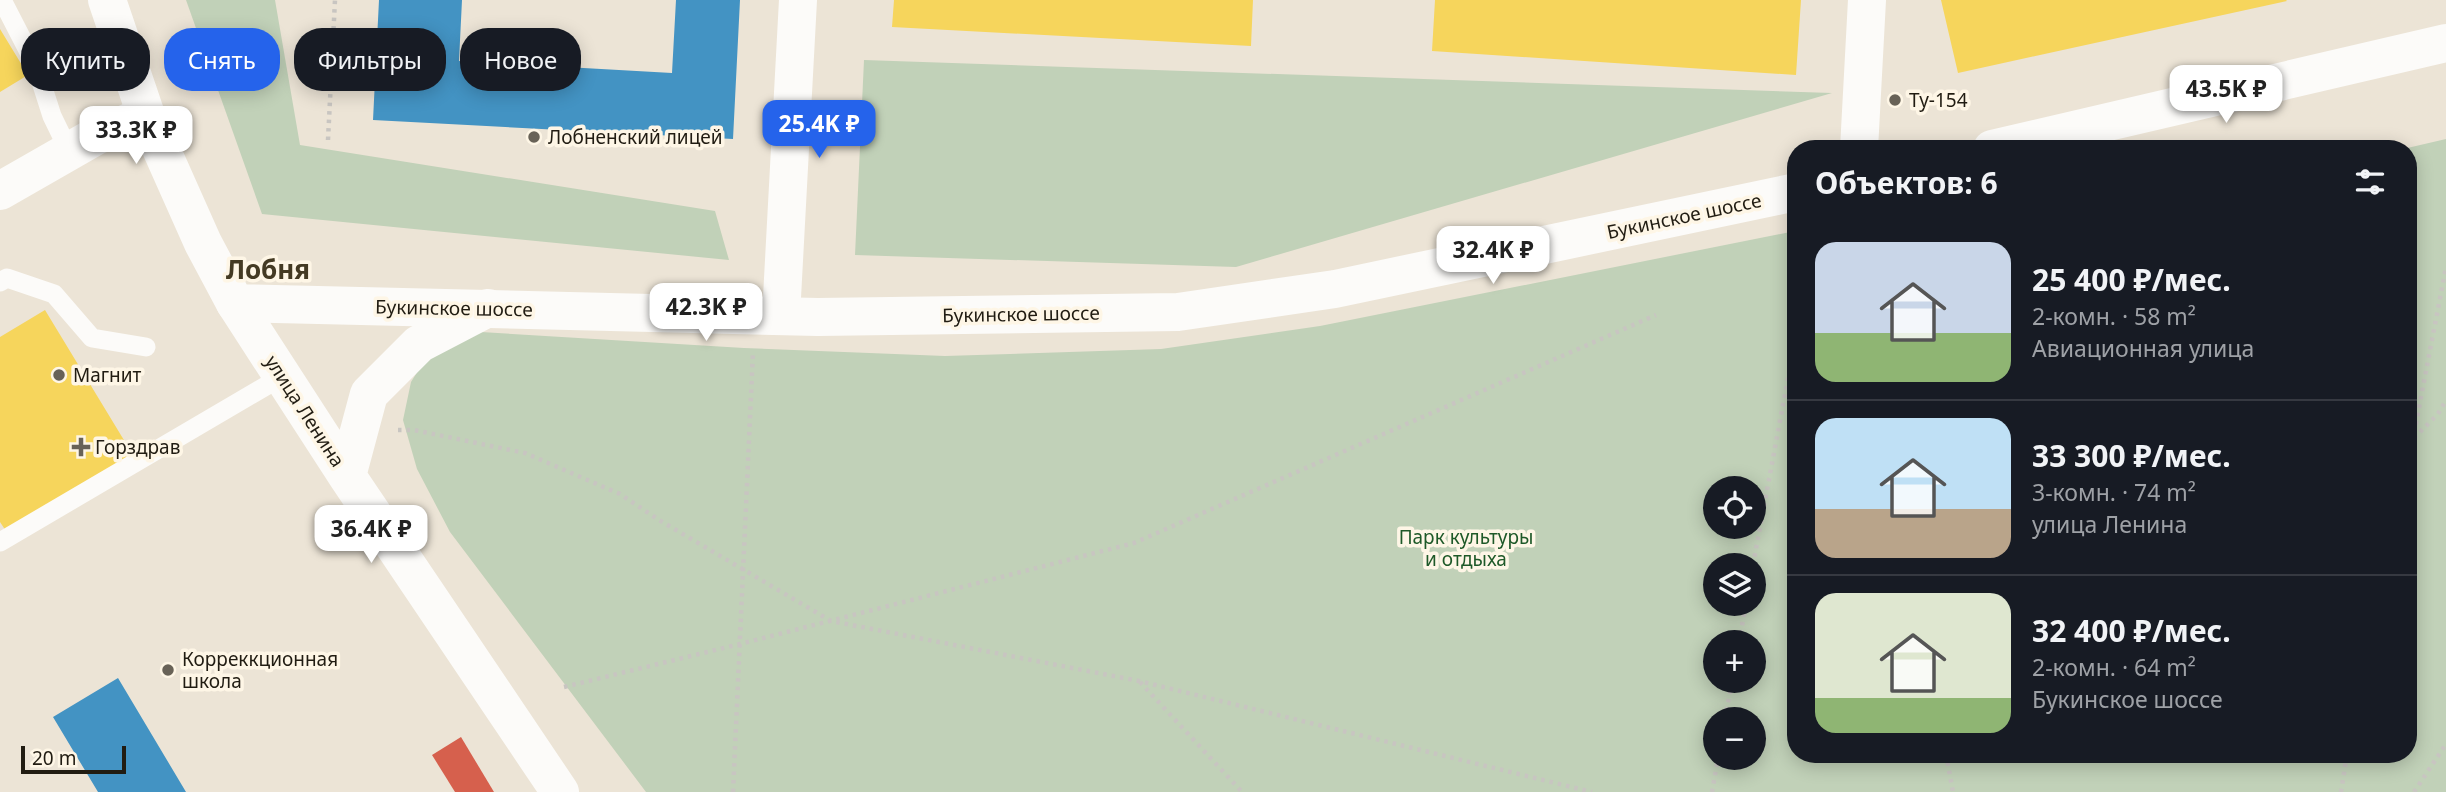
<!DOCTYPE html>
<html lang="ru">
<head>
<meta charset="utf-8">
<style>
  :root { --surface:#171b24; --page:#20242c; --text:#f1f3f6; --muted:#9ea1a6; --line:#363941; --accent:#2563eb }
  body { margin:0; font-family:"Noto Sans",sans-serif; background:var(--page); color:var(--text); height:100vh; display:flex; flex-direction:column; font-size:26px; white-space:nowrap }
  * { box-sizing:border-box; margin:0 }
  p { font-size:23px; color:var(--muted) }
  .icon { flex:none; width:38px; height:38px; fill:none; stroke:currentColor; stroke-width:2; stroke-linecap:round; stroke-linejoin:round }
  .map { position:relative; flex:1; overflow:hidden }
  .sheet { position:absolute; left:1787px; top:140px; width:630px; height:623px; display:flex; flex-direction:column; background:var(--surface); border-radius:28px; box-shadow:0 4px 18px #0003 }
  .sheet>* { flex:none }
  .hud { position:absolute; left:21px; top:28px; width:665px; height:63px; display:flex; gap:14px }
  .buttons { position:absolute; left:1703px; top:476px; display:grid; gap:14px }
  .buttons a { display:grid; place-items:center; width:63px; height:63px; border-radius:50%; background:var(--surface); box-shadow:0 4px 18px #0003; font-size:35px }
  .scale { position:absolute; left:21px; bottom:18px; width:105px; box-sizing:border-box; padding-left:7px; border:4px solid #211c12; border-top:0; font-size:19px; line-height:24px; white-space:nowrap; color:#211c12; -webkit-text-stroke:5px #fef6e6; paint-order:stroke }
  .price { position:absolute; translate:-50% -60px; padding:0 16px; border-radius:14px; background:#fff; color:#222; font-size:23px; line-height:46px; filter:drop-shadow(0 2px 4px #0008) }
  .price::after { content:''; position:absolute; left:50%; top:42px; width:21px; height:16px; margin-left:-10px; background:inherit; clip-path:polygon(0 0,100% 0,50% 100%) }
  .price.current { background:var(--accent); color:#fff }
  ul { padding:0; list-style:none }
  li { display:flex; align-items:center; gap:21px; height:175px; padding:0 28px }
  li+li { border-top:2px solid var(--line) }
  li span { display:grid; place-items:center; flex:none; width:196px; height:140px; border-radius:21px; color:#555 }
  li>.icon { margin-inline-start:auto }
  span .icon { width:84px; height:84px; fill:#fffc; stroke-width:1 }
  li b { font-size:30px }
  h2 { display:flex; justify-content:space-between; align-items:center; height:84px; padding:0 28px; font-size:30px }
  .pill { padding:0 24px; border-radius:28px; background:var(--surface); box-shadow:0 4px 18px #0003; font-size:24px; line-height:63px }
  .pill.current { background:var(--accent); color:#fff }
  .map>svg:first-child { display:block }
  .green { fill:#c1d1b8; fill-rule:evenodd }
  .homes { fill:#f6d55c }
  .shops { fill:#d6604d }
  .schools { fill:#4393c3 }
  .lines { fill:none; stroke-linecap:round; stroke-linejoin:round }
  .path { stroke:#c8c5c1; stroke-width:4.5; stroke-dasharray:3.5 5; stroke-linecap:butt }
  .service { stroke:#fcfbf9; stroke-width:19 }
  .minor { stroke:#fcfbf9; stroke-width:38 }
  .tertiary { stroke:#fcfbf9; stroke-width:38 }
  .secondary { stroke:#fcfbf9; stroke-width:38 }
  .poi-dot { fill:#686257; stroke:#fef6e6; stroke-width:2.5 }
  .labels { text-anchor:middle; stroke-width:7; stroke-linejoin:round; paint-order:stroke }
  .poi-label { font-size:19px; fill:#211c12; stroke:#fef6e6; text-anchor:start }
  .street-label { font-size:19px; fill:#211c12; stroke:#fef6e6 }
  .park-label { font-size:19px; fill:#1e5928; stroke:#fef6e6 }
  .district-label { font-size:26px; font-weight:bold; fill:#443a23; stroke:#fef6e6 }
</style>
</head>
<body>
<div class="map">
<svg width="2446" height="792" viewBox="0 0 2446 792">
  <rect width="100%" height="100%" fill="#ece4d6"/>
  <path class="green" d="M 186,0 L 275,0 L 300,145 L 715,211 L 729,260 L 262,214 Z
    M 864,60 L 1832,93 L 1236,267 L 855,255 Z
    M 2446,139 L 2446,792 L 646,792 L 450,532 L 417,469 L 403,420 L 411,382 L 431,350 L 481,332 L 744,348 L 945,356 L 1161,349 L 1320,326 L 1795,231 L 1796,754 L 2408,754 L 2408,149 L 2403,149 ZM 1715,488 L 1754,488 L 1754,527 L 1715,527 ZM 1715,565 L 1754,565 L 1754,604 L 1715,604 ZM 1715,642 L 1754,642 L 1754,681 L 1715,681 ZM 1715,719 L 1754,719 L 1754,758 L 1715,758 Z"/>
  <path class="homes" d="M 894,0 L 1253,0 L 1251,46 L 892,27 Z
    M 1435,0 L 1801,0 L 1796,75 L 1432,51 Z
    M 1941,0 L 2286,0 L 2287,1 L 1958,73 Z
    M 0,29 L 28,75 L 0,92 Z
    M 45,310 L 133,455 L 6,531 L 0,522 L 0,337 Z"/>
  <path class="shops" d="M 461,737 L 494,792 L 455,792 L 432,755 Z"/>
  <path class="schools" d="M 379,0 L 462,0 L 459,61 L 672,73 L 676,0 L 740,0 L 733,139 L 373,120 Z
    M 118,678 L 186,792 L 98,792 L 53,717 Z"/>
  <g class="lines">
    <path class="path" d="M 328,140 L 335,0
      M 398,430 L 414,430 L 525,453 L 620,494 L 659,520 L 831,621 L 1139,681 L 1592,792
      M 2414,438 L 2438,414 L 2446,400
      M 2408,509 L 2413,439 L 2446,267
      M 1753,565 L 1796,335
      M 1739,642 L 1746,604
      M 1140,682 L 1242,792
      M 564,687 L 740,644 L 1134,543 L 1656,315
      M 1725,719 L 1732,681
      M 1946,754 L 1953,792
      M 733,792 L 753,352
      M 1712,792 L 1718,758
      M 2341,792 L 2347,754
      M 2414,792 L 2446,744"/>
    <path class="service" d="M 2,0 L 36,66 L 52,116 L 69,151
      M 0,282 L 7,278 L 54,294 L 92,338 L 146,347
      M 0,542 L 283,376"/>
    <path class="minor" d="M 1859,149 L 1867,0
      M 781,316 L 798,0"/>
    <path class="tertiary" d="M 0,191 L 96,136 L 146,115
      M 235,303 L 347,476 L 560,792
      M 347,476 L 369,394 L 419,344 L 488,308"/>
    <path class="secondary" d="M 107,0 L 146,115 L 203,243 L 235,303 L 818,317 L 1178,312 L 1335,289 L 1796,192
      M 1992,149 L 2446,43"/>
  </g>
  <g class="poi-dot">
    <circle cx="1895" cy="100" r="7"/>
    <circle cx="534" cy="137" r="7"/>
    <circle cx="59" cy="375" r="7"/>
    <path d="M77.5 436.5h7v7h7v7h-7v7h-7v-7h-7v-7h7z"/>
    <circle cx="168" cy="670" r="7"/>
  </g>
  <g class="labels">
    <g class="poi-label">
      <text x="1909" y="107">Ту-154</text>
      <text x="548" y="144">Лобненский лицей</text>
      <text x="73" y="382">Магнит</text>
      <text x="95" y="454">Горздрав</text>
      <text x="182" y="666">Корреккционная<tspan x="182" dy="22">школа</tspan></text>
    </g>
    <g class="street-label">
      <text transform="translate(1684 216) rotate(-12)" y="7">Букинское шоссе</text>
      <text transform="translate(454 308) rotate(1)" y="7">Букинское шоссе</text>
      <text transform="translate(1021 314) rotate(-1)" y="7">Букинское шоссе</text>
      <text transform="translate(305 411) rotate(57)" y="7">улица Ленина</text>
    </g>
    <g class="park-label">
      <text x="1466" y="544">Парк культуры<tspan x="1466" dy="22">и отдыха</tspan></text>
    </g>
    <g class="district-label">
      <text x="268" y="279">Лобня</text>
    </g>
  </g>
</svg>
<div class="buttons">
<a><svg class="icon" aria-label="locate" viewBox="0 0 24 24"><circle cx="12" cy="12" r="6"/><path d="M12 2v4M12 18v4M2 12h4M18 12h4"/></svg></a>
<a><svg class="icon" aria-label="layers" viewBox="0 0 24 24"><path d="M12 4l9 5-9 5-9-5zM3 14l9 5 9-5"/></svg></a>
<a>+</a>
<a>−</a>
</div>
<div class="scale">20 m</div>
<b class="price" style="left:2226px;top:125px">43.5K ₽</b>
<b class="price current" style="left:819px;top:160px">25.4K ₽</b>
<b class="price" style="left:136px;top:166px">33.3K ₽</b>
<b class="price" style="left:1493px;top:286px">32.4K ₽</b>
<b class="price" style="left:706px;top:343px">42.3K ₽</b>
<b class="price" style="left:371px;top:565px">36.4K ₽</b>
<div class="hud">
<a class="pill">Купить</a>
<a class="pill current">Снять</a>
<a class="pill">Фильтры</a>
<a class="pill">Новое</a>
</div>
<section class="sheet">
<h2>Объектов: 6<svg class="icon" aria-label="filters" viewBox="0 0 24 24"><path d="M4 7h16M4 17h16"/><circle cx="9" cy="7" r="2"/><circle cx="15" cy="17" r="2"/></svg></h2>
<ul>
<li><span style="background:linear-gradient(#c9d6e8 65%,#8fb573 0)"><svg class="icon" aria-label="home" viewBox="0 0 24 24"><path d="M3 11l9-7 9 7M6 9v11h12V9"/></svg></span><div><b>25 400 ₽/мес.</b><p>2-комн. · 58 m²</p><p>Авиационная улица</p></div></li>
<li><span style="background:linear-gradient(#bfe0f5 65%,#b9a48a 0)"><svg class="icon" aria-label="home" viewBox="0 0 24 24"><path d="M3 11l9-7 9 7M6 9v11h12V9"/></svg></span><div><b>33 300 ₽/мес.</b><p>3-комн. · 74 m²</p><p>улица Ленина</p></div></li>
<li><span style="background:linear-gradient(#dfe7d0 75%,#8fb573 0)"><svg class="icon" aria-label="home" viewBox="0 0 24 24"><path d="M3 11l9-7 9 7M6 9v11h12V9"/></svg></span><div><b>32 400 ₽/мес.</b><p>2-комн. · 64 m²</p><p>Букинское шоссе</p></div></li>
</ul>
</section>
</div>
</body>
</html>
